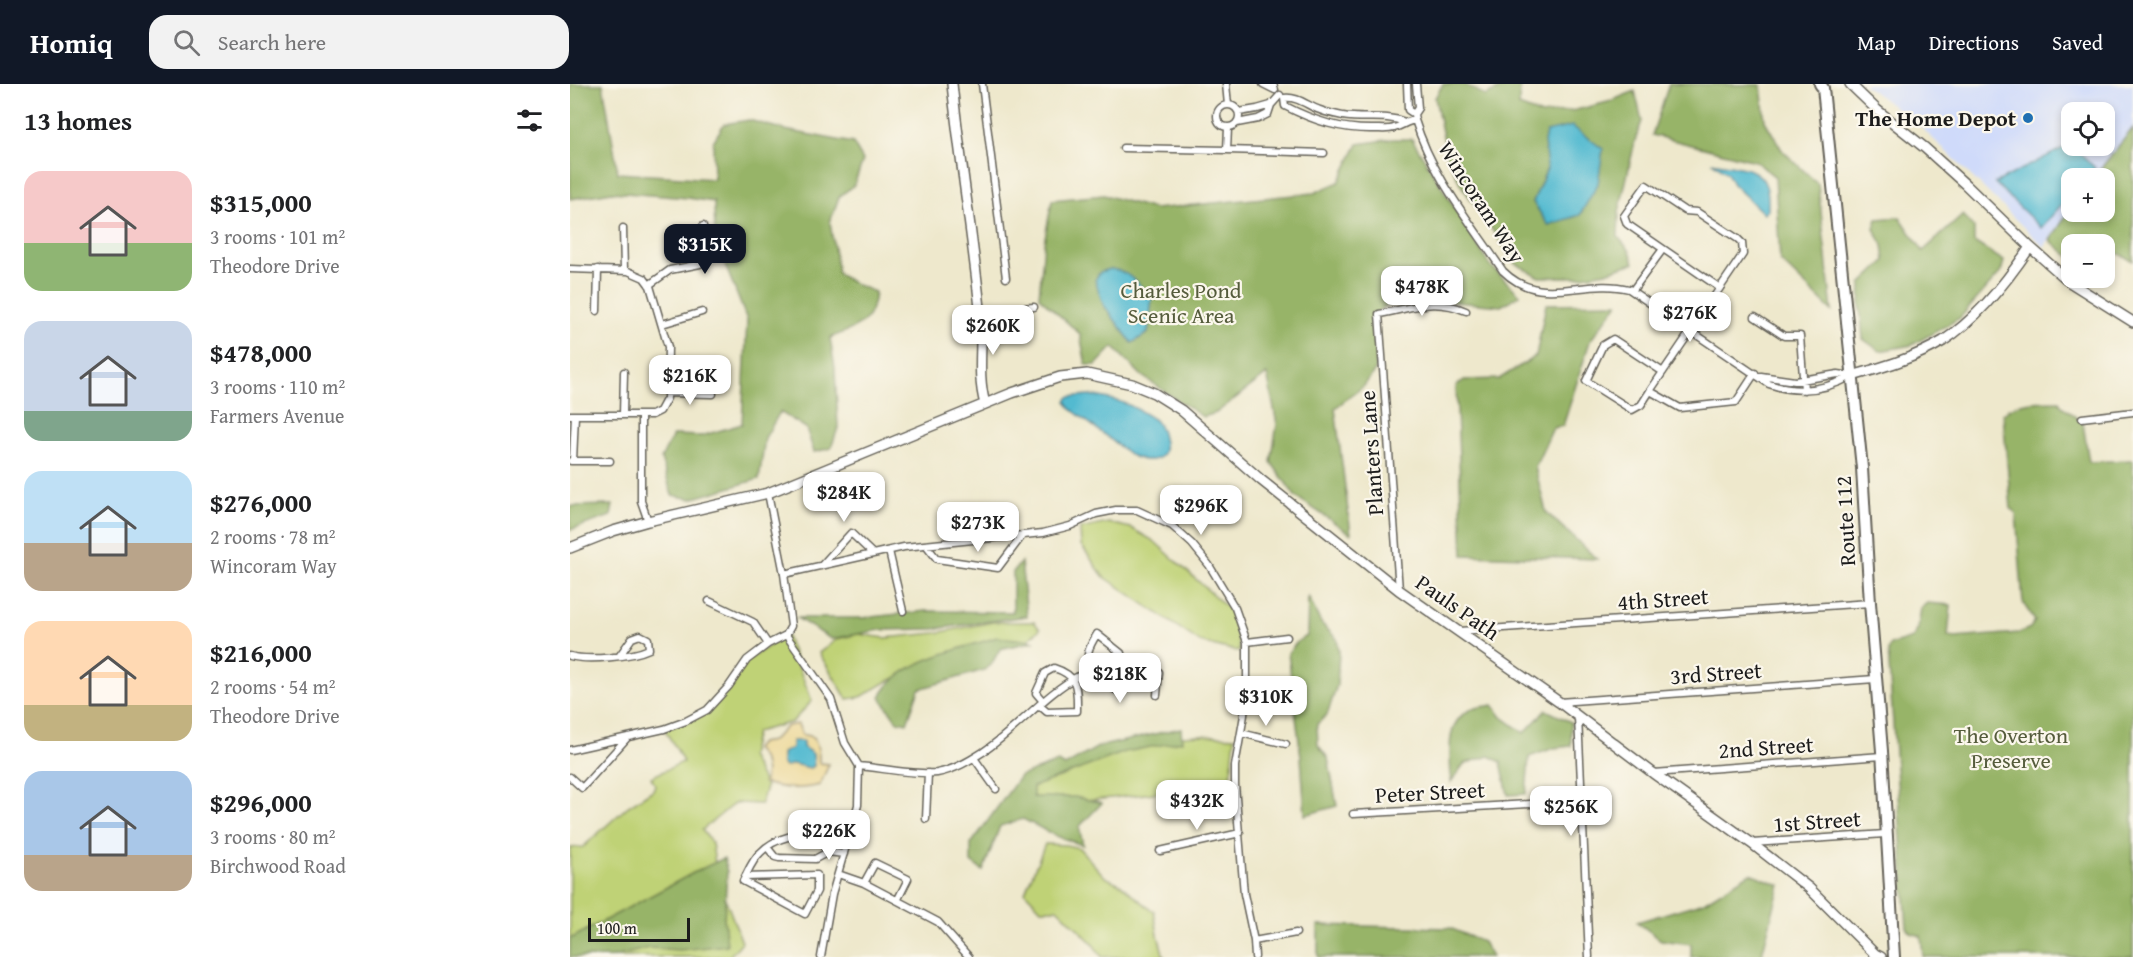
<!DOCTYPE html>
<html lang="en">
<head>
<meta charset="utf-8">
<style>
  :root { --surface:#fff; --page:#f2f2f2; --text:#202124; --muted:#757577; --accent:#111827 }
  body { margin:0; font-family:"Gentium Book Plus",serif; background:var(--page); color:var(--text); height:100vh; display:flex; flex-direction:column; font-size:22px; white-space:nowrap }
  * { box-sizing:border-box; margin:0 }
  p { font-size:20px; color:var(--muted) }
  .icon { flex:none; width:33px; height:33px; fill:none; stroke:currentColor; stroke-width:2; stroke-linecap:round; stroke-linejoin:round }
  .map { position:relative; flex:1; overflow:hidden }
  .drawer { display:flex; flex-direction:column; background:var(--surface); width:570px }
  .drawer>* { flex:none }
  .tools { position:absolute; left:1491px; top:18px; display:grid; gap:12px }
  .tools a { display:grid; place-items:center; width:54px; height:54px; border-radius:12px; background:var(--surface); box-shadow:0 3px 9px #0003; font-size:30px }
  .scale { position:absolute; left:18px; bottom:15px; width:102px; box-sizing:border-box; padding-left:6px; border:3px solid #1c1c1c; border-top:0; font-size:16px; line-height:21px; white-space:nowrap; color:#1c1c1c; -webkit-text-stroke:4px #fbf7ec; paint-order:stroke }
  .price { position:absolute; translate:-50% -51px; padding:0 14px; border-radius:12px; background:#fff; color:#222; font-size:20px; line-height:39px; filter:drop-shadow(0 2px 3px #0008) }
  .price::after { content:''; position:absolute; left:50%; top:36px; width:18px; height:14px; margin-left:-9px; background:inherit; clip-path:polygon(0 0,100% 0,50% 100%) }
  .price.current { background:var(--accent); color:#fff }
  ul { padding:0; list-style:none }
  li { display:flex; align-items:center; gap:18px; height:150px; padding:0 24px }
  li span { display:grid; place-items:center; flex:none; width:168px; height:120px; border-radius:18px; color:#555 }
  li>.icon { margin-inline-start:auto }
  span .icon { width:72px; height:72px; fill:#fffc; stroke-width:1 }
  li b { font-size:26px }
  h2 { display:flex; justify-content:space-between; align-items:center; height:72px; padding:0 24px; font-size:26px }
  header { display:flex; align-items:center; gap:36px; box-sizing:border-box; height:84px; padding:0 30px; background:var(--accent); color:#fff }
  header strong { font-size:28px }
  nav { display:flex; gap:33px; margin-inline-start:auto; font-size:21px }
  .search { width:420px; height:54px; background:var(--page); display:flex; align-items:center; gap:15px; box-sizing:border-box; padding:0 21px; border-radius:18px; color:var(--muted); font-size:22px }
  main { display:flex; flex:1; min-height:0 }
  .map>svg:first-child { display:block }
  .built { fill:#cfdafa; fill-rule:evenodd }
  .green { fill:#bfd276; stroke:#6e7749; stroke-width:1.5 }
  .forest { fill:#97b467; stroke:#5a6842; stroke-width:1.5; fill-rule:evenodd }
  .sand { fill:#eeda9e; stroke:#857b5d; stroke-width:1.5 }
  .water { fill:#52bad0; stroke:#376b76; stroke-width:1.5 }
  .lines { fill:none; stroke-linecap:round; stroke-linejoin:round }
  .street-casing { stroke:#66635a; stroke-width:9 }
  .secondary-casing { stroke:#66635a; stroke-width:12 }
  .primary-casing { stroke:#66635a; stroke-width:14 }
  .street { stroke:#fff; stroke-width:6 }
  .secondary { stroke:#fff; stroke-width:9 }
  .primary { stroke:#fff; stroke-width:10 }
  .poi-dot { fill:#1f6fb2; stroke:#fbf7ec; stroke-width:2 }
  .labels { text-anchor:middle; stroke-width:4.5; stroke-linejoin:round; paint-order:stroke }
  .poi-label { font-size:22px; font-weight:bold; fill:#1c1c1c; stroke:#fbf7ec; text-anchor:end }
  .street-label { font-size:22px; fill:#1c1c1c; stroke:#fbf7ec }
  .park-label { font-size:22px; fill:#555c3c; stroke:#fbf7ec }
</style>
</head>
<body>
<header>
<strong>Homiq</strong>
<div class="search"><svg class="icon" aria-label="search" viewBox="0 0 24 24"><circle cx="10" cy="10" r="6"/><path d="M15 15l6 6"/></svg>Search here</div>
<nav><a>Map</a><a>Directions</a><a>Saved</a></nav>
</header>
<main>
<section class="drawer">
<h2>13 homes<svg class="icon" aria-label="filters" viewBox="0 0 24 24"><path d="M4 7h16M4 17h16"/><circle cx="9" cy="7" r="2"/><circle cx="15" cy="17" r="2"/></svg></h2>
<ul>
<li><span style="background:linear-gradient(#f6c9c9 60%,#8fb573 0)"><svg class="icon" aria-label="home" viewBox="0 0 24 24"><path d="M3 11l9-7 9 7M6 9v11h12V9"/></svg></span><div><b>$315,000</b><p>3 rooms · 101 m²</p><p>Theodore Drive</p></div></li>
<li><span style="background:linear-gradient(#c9d6e8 75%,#7fa58c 0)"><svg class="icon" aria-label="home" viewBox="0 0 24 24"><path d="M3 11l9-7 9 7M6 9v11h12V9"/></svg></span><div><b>$478,000</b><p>3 rooms · 110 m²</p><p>Farmers Avenue</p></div></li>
<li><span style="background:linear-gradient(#bfe0f5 60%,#b9a48a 0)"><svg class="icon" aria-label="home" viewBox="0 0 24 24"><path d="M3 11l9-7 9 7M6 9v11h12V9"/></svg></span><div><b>$276,000</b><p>2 rooms · 78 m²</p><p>Wincoram Way</p></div></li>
<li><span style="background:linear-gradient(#ffd9b3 70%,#c2b280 0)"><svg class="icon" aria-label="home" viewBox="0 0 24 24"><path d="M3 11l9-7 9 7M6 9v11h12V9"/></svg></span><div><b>$216,000</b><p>2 rooms · 54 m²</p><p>Theodore Drive</p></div></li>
<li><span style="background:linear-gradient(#a9c7e8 70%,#b9a48a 0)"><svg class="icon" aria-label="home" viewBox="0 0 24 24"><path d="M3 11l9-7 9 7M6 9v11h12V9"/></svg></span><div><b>$296,000</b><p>3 rooms · 80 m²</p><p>Birchwood Road</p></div></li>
</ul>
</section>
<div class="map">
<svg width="1563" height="873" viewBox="0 0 1563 873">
  <rect width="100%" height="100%" fill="#fbf7ec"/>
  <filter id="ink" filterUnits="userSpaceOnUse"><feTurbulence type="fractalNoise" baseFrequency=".0167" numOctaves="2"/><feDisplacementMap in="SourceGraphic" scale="12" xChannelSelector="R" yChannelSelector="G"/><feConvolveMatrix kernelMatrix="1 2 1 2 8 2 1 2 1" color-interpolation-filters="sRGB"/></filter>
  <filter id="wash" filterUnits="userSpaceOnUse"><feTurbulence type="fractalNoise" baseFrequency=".008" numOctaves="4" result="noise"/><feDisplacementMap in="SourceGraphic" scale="24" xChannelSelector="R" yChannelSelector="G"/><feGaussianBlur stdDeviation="1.35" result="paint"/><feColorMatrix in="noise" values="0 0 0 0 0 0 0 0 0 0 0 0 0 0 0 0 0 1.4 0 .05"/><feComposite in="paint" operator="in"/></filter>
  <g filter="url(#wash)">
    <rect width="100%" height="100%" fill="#eee8cc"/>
    <path class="built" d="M 1293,0 L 1563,0 L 1563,44 L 1523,94 L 1502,94 L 1501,125 L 1474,163 L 1350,42 ZM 1502,28 L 1534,28 L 1534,62 L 1502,62 Z"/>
    <path class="green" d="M 538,439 L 561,444 L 584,457 L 663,529 L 670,568 L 630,558 L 533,492 L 511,461 L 510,445 Z
      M 423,538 L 464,538 L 470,545 L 459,555 L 411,566 L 320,596 L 291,613 L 277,615 L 249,569 L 267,555 L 288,550 L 315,554 L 366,549 Z
      M 216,551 L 242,617 L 222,638 L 186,648 L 180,672 L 196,703 L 191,720 L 165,719 L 132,746 L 142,759 L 147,793 L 172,858 L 159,873 L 0,873 L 0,764 L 13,763 L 57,723 L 83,706 L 85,701 L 81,693 L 113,678 L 106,664 L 94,645 L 137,626 L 177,576 Z
      M 631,651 L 665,653 L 660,700 L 473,722 L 457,721 L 455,702 L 591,653 Z
      M 475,760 L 496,761 L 509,764 L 535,793 L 550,800 L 584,828 L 588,851 L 594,873 L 532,873 L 522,859 L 488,825 L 471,825 L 455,808 Z"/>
    <path class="forest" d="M 0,0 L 33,0 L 48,89 L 144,95 L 143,58 L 154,40 L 179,36 L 215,46 L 283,59 L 293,76 L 284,101 L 269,113 L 260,138 L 268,190 L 287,201 L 305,208 C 302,242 288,242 260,254 L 265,284 L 268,344 L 261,364 L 244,368 L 236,344 L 210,328 L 195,354 L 189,395 L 121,415 L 102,411 L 91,375 L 103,351 L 131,352 L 172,340 L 177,236 L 145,155 L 144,118 L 118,114 L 42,108 L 0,115 Z
      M 873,0 L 894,0 L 915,12 L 940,0 L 950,0 L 949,22 L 972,31 L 1006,26 L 1038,18 L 1065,7 L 1072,37 L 1065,57 L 1049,128 L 1048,153 L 1060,167 L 1064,179 L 1036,188 L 1007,193 L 969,193 L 946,180 L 891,101 L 877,72 L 865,14 ZM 977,85 L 979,141 L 963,118 Z
      M 1099,0 L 1191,1 L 1195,37 L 1212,66 L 1248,100 L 1262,227 L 1210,177 L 1205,93 L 1185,77 L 1082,51 Z
      M 1563,44 L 1563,177 L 1543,167 L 1535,177 L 1534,160 L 1502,160 L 1501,174 L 1480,156 L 1501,125 L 1502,128 L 1534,128 L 1534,94 L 1523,94 Z
      M 823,55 L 842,55 L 919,180 L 950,211 L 931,222 L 840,214 L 812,224 L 805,231 L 806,285 L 794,302 L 765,324 L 781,450 L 725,412 L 701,378 L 707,340 L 697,290 L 646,329 L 633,333 L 572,292 L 543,263 L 526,281 L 516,281 L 510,250 L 469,213 L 474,159 L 482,116 L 534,111 L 584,125 L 744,109 L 769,98 L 788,60 ZM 582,214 L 578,249 L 562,259 L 533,220 Z
      M 1393,131 L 1404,144 L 1404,158 L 1434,177 L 1431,188 L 1390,234 L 1342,261 L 1310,267 L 1293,255 L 1290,223 L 1291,200 L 1315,177 L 1313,161 L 1304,145 L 1307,135 L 1330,133 L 1353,167 Z
      M 1048,219 L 1020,257 L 993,342 L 983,344 L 965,383 L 976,428 L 1027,475 L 893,471 L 886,302 L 894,296 L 929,295 L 966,272 L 976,220 Z
      M 1489,317 L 1492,322 L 1513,339 L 1519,378 L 1563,376 L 1563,873 L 1353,873 L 1351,852 L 1341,849 L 1337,844 L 1318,566 L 1320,561 L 1343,554 L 1348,544 L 1351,524 L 1357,519 L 1381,521 L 1378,552 L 1384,554 L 1449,549 L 1460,544 L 1465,537 L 1453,519 L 1446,429 L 1441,425 L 1433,330 C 1446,315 1472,318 1489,317 Z
      M 43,421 L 41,432 L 0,446 L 0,422 Z
      M 451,478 L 457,532 L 364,545 L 310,546 L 261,555 L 227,534 L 292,534 L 356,527 L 443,528 L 443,488 Z
      M 738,512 L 751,539 L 767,555 L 769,568 L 767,601 L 757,631 L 747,640 L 748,661 L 758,674 L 767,722 L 735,731 L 731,673 L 718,569 L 728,557 L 737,552 Z
      M 427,553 L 465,557 L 430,565 L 421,581 L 414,586 L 349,605 L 337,639 L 327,637 L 310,613 C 329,576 390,566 427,553 Z
      M 923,621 L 932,633 L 954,649 L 976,626 L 1001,638 L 1001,662 L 984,664 L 959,673 L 956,710 L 938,711 L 931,678 L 919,672 L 894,680 L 881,698 C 881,673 873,639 900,626 C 906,622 916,623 923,621 Z
      M 611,644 L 612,657 L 555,668 L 463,703 L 463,713 L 505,713 L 532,719 L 509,743 L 513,761 L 486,752 L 453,735 L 430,742 L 413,787 L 401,778 L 401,760 L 450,692 L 488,678 L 495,682 L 528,663 Z
      M 154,774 L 157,788 L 154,835 L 157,861 L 110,866 L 79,864 L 43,873 L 0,873 L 0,855 L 125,788 Z
      M 1180,789 L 1210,801 L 1192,870 L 1194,873 L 1121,873 L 1121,860 L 1091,856 L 1067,838 L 1134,818 Z
      M 748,841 L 880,844 L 913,858 L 922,873 L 748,873 Z"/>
    <path class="sand" d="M 228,640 L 232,651 C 248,650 249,666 249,679 L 259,680 L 250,701 C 227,706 215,705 193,699 C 199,686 195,675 185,665 L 190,659 L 202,657 L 217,642 Z"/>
    <path class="water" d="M 1002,42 L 1033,65 L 1028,100 L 1010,131 L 978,141 L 963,118 L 977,85 L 974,58 L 976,48 Z
      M 1501,60 L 1525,84 L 1515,94 L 1502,94 L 1501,110 L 1471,144 L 1425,99 Z
      M 1142,78 C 1159,82 1190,81 1196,102 C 1199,109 1198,118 1198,126 L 1194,130 L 1163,100 L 1157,89 Z
      M 540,185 C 558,186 570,201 582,214 L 578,249 L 562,259 L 533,220 L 525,196 L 530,188 Z
      M 519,311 C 550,316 559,319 585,336 C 590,342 592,347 593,354 C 600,379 578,379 562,372 L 501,325 L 496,317 L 499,313 Z
      M 222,657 L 233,657 L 233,663 L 243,670 L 244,682 L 240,684 L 223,680 L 215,683 L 212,679 L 212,669 L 222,664 Z"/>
  </g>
  <g filter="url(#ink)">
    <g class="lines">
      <g class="street-casing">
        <path id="street" d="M 412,0 L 436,194
          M 656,0 L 658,21
          M 693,0 L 705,6 L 703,0
          M 837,0 L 838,26 L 844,30 L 848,24 L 846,0
          M647 32a11 11 0 1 1 22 0a11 11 0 1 1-22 0Z
          M 669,28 L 687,25 L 701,21
          M 845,36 C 862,92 901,139 933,187 C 971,225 1014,193 1059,205 L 1199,300 C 1227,310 1256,306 1282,292
          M 835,38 C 815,30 794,36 773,32 C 765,30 757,29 750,26 C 738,22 727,12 714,14 L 715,22 C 744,37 772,46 805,45 C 811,45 818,46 824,44 C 832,42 837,37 845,36 L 844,30
          M 667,39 L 688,35 L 698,30 L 701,21 L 710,11
          M 553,64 L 657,66 L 658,44
          M 657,66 L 754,69
          M 53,144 L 54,186
          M 0,185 L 58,187 L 74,194 L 80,202 L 98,263 L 97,314 L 90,327 L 82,331 L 0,331
          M 79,201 L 100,186 L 130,180 L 134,172 L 133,142
          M 1150,204 L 1057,140 L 1054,132 L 1076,101 L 1115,127 L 1127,128 L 1168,155 L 1172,159 L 1173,170 L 1080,307 L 1110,324 L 1166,318 L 1185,289
          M 1062,207 L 1093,165
          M 27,227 L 28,185
          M 411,227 L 464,223
          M 1185,233 L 1214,252 L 1230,252 L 1234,306
          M 92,240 L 132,228
          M 1191,292 L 1225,297 L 1268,290 L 1282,292
          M 1080,307 L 1071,321 L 1062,326 L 1016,297 L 1033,261 L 1043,255 L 1093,288
          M 97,309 L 143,310
          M 53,331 L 54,288
          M 71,331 L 71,417 L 78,437
          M 1512,334 L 1563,328
          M 1,377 L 40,377
          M 3,377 L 5,331
          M 356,461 L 367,475 L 428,484 L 452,452
          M 319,467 L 333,527
          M 251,482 L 281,449 L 303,470
          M 214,490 L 334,463 L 473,449 L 500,442 L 526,430 L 546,426 L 567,426 L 602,442 L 622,460 L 639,481 L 665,524 L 677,558 L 677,598 L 674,631 L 665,682 L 665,701 L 674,810 L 684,857 L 685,873
          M 829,506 L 809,230 C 843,224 864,213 896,227
          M 139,517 L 183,538 L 198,560
          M 889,547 L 1300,519
          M 216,551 L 261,615 L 275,659 L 289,682 L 288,721 L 262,810 L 251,873
          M 677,558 L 717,553
          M 0,572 C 18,577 62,573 79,565 L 78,555 L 70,551 L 62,554 L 50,571
          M 528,583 L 529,596 L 549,608 L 563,588 L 562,577
          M 520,585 C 515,570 519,563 527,550 L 551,569 L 552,578
          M 989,618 L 1305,595
          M 469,621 L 477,628 L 507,627 C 507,604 509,592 484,584 L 475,589 L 466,609 L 472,616
          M 1008,633 L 1019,873
          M 671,649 L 716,660
          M 0,666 L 94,645 L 116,637 L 137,626 L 159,602 L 177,576 L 198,560 L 216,551 L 221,542 L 214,490 L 198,409
          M 404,674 L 426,705
          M 289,682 C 311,684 346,691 367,689 C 384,686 399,677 413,668 C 471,628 497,573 577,578 L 589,588 L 587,611
          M 1084,689 L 1312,672
          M 0,693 L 12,704 L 57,654
          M 783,730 L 1012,717
          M 356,735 L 358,689
          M 1182,759 L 1315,750
          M 197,763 L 205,773 L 209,774 L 245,775 L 258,768 L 274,770
          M 590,767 L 670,749
          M 268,790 L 294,799 L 368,838 L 399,873
          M 175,793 L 247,791 L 247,807 L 235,830 L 173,797 C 178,788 182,776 190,769 C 203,755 232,744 250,757 C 252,759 256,765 258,768
          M 294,799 L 305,779 L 338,795 L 328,815
          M 684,857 L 726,849"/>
      </g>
      <g class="secondary-casing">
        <path id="secondary" d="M 382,0 C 390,75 402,149 410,224 C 414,257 406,288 415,320
          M 1280,0 L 1307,26 L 1355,64 L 1396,101 L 1460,163 L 1501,199 L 1563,238
          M 1282,292 C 1313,283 1345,274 1373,257 C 1407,235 1438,196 1460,163
          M 0,464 L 43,447 L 78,437 L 198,409 L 442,309 L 490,293 L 517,290 L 562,300 L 584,309 L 611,326 L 691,396 L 829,506 L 989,618 L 1083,689 L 1181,759 L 1239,804 L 1305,870 L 1311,873"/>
      </g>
      <g class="primary-casing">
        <path id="primary" d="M 1250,0 L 1253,4 L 1292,384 L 1300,519 L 1312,667 L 1324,873"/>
      </g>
      <use href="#street" class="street"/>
      <use href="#secondary" class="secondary"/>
      <use href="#primary" class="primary"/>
    </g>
  </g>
  <circle class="poi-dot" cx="1458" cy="34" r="6"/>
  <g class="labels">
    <g class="poi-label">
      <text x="1446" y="42">The Home Depot</text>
    </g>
    <g class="street-label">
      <text transform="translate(912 118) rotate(57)" y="8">Wincoram Way</text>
      <text transform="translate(801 369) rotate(-94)" y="8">Planters Lane</text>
      <text transform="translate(1275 437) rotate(-93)" y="8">Route 112</text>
      <text transform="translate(1093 515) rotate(-4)" y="8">4th Street</text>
      <text transform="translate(888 523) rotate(35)" y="8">Pauls Path</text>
      <text transform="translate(1146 589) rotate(-4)" y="8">3rd Street</text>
      <text transform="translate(1196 663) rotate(-4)" y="8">2nd Street</text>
      <text transform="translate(860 708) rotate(-3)" y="8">Peter Street</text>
      <text transform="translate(1247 737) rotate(-4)" y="8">1st Street</text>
    </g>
    <g class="park-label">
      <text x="611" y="214">Charles Pond<tspan x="611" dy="25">Scenic Area</tspan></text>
      <text x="1441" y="659">The Overton<tspan x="1441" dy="25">Preserve</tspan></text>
    </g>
  </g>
</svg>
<div class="tools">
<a><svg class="icon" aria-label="locate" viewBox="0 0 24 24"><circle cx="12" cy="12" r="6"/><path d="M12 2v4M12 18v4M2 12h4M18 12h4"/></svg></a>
<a>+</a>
<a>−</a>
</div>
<div class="scale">100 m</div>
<b class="price current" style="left:135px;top:191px">$315K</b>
<b class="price" style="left:852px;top:233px">$478K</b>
<b class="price" style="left:1120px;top:259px">$276K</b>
<b class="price" style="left:423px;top:272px">$260K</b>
<b class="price" style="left:120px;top:322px">$216K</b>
<b class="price" style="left:274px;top:439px">$284K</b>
<b class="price" style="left:631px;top:452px">$296K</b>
<b class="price" style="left:408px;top:469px">$273K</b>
<b class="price" style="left:550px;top:620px">$218K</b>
<b class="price" style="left:696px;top:643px">$310K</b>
<b class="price" style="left:627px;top:747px">$432K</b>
<b class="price" style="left:1001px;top:753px">$256K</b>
<b class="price" style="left:259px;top:777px">$226K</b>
</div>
</main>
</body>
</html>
